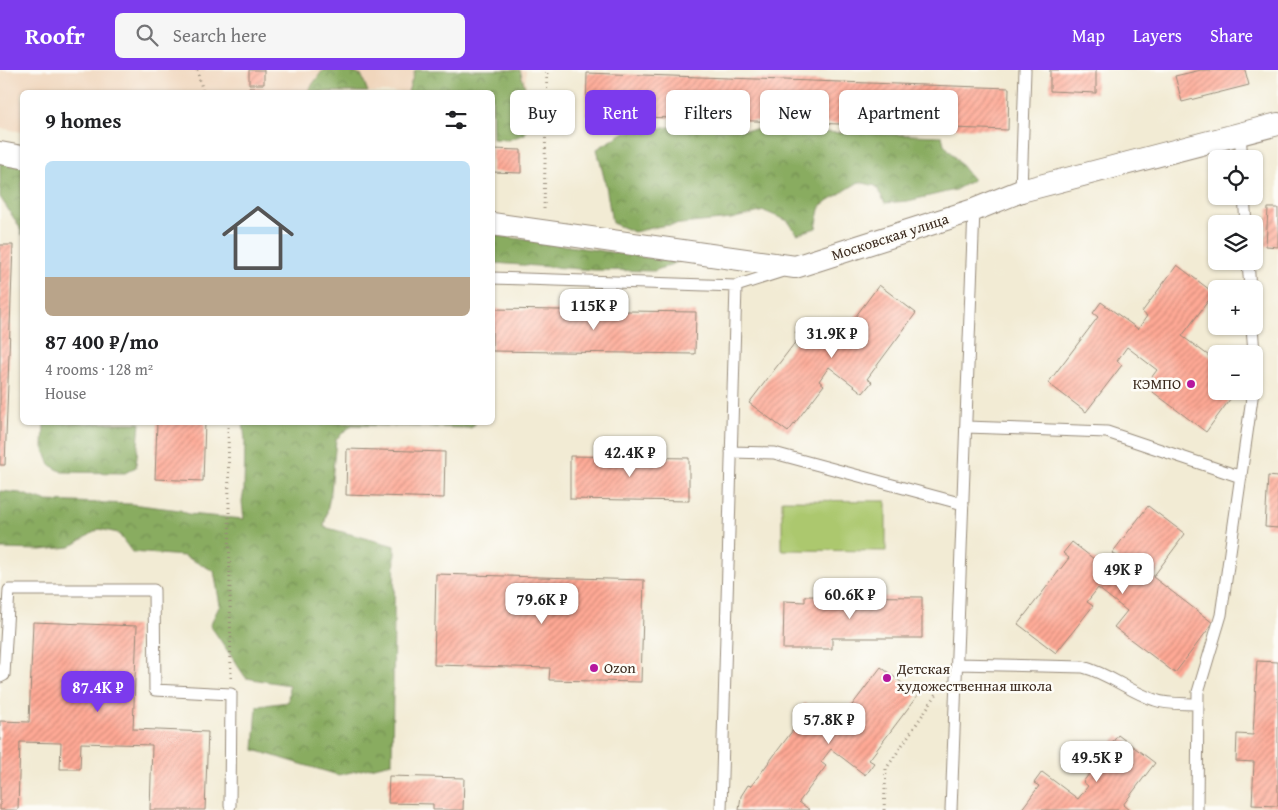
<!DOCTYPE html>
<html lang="en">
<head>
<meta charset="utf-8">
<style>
  :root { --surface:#fff; --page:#f6f6f6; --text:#202124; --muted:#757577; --accent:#7c3aed }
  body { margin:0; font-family:"Gentium Book Plus",serif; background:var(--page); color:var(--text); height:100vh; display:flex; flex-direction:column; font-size:19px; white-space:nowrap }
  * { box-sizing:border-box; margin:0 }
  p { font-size:16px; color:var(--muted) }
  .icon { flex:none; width:28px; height:28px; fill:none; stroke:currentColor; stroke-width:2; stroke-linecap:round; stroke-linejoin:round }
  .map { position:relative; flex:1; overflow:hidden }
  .details { position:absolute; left:20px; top:20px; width:475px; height:335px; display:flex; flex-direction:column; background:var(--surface); border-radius:8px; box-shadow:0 1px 4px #0004 }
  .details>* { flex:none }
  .top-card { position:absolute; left:510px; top:20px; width:475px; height:45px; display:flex; gap:10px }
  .fabs { position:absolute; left:1208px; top:80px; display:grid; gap:10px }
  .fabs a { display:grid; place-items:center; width:55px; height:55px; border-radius:8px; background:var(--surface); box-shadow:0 1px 4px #0004; font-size:25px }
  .price { position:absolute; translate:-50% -42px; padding:0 11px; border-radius:10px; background:#fff; color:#222; font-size:16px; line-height:32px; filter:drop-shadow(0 1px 2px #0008) }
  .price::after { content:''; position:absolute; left:50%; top:30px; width:15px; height:11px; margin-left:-8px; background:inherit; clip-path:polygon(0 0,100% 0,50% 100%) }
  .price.selected { background:var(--accent); color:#fff }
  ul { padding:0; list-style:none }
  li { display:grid; align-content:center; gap:10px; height:265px; padding:0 25px }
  li span { display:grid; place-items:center; height:155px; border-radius:8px; color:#555 }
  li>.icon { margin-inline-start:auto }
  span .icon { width:90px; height:90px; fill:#fffc; stroke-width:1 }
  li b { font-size:21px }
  h2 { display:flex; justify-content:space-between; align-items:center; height:60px; padding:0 25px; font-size:21px }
  .pill { padding:0 18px; border-radius:8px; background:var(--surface); box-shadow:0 1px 4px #0004; font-size:18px; line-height:45px }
  .pill.selected { background:var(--accent); color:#fff }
  header { display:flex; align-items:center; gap:30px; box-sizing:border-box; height:70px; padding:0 25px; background:var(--accent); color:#fff }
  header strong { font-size:24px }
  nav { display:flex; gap:28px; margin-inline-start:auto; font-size:18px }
  .search { width:350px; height:45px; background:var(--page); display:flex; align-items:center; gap:12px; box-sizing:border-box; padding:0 18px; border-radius:8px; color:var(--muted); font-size:19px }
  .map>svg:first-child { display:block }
  .built { fill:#f0d6bc }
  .green { fill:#acc86e; stroke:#747946 }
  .forest { fill:url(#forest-crowns); stroke:#626b40 }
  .building { fill:url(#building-hatch) }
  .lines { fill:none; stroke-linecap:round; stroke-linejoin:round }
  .lane-casing { stroke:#968a79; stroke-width:13 }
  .street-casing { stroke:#968a79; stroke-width:24 }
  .path { stroke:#968a79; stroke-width:3; stroke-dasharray:1 4; stroke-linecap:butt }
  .lane { stroke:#fff; stroke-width:11 }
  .street { stroke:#fff; stroke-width:22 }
  .poi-dot { fill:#b5179e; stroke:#fdfcf7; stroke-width:2 }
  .labels { text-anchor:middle; stroke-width:5; stroke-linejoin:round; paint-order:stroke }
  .street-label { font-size:15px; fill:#3b2a1e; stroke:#fdfcf7 }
  .poi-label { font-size:15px; fill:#3b2a1e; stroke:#fdfcf7; text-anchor:start }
</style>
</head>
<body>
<header>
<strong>Roofr</strong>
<div class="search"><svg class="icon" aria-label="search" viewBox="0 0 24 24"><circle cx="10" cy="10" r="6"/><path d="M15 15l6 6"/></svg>Search here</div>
<nav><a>Map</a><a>Layers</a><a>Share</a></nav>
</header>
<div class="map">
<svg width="1278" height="740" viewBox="0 0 1278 740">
  <defs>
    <pattern id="forest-crowns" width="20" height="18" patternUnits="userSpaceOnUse" patternTransform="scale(1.25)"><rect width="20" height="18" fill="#89ac61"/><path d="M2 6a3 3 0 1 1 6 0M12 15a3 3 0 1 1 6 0" fill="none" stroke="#718c4f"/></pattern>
    <pattern id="building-hatch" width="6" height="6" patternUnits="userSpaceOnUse" patternTransform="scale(1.25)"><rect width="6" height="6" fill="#ffa995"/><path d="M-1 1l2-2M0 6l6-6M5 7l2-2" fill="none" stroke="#d08a79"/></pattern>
  </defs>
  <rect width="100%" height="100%" fill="#fdfcf7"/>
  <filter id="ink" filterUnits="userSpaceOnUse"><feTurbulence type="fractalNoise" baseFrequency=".02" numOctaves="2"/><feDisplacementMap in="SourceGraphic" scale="10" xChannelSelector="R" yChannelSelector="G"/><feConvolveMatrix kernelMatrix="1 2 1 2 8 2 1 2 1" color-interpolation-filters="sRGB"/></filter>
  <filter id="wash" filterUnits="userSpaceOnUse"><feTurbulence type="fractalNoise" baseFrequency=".0096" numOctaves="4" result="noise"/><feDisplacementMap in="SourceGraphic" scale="20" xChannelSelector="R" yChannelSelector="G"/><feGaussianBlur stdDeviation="1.12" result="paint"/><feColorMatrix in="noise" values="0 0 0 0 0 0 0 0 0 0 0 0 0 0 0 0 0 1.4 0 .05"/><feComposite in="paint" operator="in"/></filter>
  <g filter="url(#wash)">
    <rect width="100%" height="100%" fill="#f2ebd4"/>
    <path class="built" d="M 0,0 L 526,0 L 525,46 L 492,22 L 22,22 L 22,62 L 0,58 Z"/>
    <path class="green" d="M 782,430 L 886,431 L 886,481 L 782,480 Z"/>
    <path class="forest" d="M 323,0 L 347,0 L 362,6 L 368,22 L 307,22 Z
      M 415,0 L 520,0 L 532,42 L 525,64 L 508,70 L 493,69 L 492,22 L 408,22 Z
      M 668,57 L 942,66 L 944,74 L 973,110 L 955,120 L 908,131 L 885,133 L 876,116 L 859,112 L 821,135 L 816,158 L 797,164 L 788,151 L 764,141 L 731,149 L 661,156 L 634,162 L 612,153 L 606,116 L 597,79 L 625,62 Z
      M 0,91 L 22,96 L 22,165 L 19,156 L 0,127 Z
      M 493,165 L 678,192 L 654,201 L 594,200 L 493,193 Z
      M 44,353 L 140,353 L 136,397 L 125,403 L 62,402 L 50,395 L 43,377 Z
      M 243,353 L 476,353 L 471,358 L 352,355 L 336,369 L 331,421 L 324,457 L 395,476 L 392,693 L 338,705 L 254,680 L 257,636 L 288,632 L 289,615 L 246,608 L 210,555 L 220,535 L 214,501 L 184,486 L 132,482 L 118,463 L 99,459 L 70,477 L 41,480 L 0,479 L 0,421 L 20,423 L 45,431 L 131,434 L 180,440 L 188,444 L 244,449 L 242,432 L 244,420 L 245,370 Z"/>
    <g id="blocks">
      <path class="building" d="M 249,0 L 264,0 L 264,14 L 249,14 Z
        M 1050,0 L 1096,0 L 1096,23 L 1050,21 Z
        M 1201,0 L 1245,0 L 1249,15 L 1182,32 L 1175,6 Z
        M 587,3 L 1009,18 L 1008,60 L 586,45 Z
        M 249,18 L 264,18 L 264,22 L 249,22 Z
        M 492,79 L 521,80 L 521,103 L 492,102 Z
        M 1268,138 L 1278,138 L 1278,177 L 1266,176 Z
        M 0,175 L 13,175 L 5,395 L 0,395 Z
        M 1177,195 L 1214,223 L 1182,266 L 1216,291 L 1216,321 L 1236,321 L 1206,362 L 1145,316 L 1157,300 L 1127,277 L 1117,291 L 1122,295 L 1086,342 L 1048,313 L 1098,247 L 1093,243 L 1101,232 L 1138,259 L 1147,246 L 1142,242 Z
        M 879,215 L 916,243 L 867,309 L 872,312 L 863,323 L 829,297 L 819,311 L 824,315 L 788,362 L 749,333 L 800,266 L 795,263 L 803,252 L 840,279 L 849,266 L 844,262 Z
        M 492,239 L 696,242 L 695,284 L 492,281 Z
        M 157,352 L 205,352 L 203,411 L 155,409 Z
        M 347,379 L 445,382 L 444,428 L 346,425 Z
        M 570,386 L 689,388 L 689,431 L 570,429 Z
        M 1268,406 L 1278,407 L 1278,458 L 1265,457 Z
        M 1148,436 L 1185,464 L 1153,507 L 1213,553 L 1175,603 L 1114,557 L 1127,541 L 1098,518 L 1087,532 L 1093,536 L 1056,583 L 1018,554 L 1069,488 L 1063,483 L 1072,472 L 1108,500 L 1118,487 L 1112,483 Z
        M 436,504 L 644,510 L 641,612 L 549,610 L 550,598 L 434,595 Z
        M 805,526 L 922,527 L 922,568 L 832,568 L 832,579 L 783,579 L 784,531 L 805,532 Z
        M 33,552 L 137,556 L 133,659 L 208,662 L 205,740 L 150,740 L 152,675 L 81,673 L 80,699 L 60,699 L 61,673 L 20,672 L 18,740 L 0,740 L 0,651 L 29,652 Z
        M 1257,591 L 1278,592 L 1278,736 L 1252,735 L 1254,692 L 1236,691 L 1237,664 L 1253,665 Z
        M 881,597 L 918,625 L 869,690 L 874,693 L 865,705 L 831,679 L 821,692 L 826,696 L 799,732 L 810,740 L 739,740 L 741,726 L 748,715 L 751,716 L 802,648 L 797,644 L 805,633 L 841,661 L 851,647 L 846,643 Z
        M 1118,665 L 1155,693 L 1123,735 L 1129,740 L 1021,740 L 1039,716 L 1034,713 L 1042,702 L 1078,729 L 1088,716 L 1083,712 Z
        M 389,706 L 464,708 L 463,740 L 433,740 L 433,734 L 388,733 Z"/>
    </g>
  </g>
  <g filter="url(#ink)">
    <use href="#blocks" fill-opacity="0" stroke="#968a79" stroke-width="1"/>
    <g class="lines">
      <g class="lane-casing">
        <path id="lane" d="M 1240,65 L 1242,89
          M 1021,121 L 1025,0
          M 1244,126 L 1246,154
          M 1248,191 L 1250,219
          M 492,208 L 736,216 L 786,200
          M 1252,256 L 1254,284
          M 1254,288 L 1254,316
          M 966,357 L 1107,362 L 1241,407
          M 731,382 L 774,383 L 963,434
          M 957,594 L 1083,597 C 1110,604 1130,622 1155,630 C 1168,635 1184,633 1198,634
          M 0,607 L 4,605 L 9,520 L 154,520 L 155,620 L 231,624 L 230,736
          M 721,740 L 736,216
          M 951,740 L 974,140
          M 1197,740 L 1198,622 L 1221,545 L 1253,321"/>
      </g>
      <g class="street-casing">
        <path id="street" d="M 0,83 L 22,87
          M 492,154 L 795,197 L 974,140 L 1021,121 L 1278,54"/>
      </g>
      <path class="path" d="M 197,0 L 203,22
        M 544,139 L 547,0
        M 228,352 L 231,609
        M 884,740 L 886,699 L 938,622"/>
      <use href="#lane" class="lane"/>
      <use href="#street" class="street"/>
    </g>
  </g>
  <g class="poi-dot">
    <circle cx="1191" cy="314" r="5"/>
    <circle cx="594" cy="598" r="5"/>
    <circle cx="887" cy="608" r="5"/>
  </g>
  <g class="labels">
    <g class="street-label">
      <text transform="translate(890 167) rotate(-18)" y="5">Московская улица</text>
    </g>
    <g class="poi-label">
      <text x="1181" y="319" text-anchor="end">КЭМПО</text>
      <text x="604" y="603">Ozon</text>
      <text x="897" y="604">Детская<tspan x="897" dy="17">художественная школа</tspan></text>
    </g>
  </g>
</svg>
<div class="fabs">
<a><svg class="icon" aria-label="locate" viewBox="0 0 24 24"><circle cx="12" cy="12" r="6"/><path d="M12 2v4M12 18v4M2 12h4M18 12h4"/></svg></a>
<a><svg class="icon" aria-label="layers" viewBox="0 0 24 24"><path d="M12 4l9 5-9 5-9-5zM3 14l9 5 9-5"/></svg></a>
<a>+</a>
<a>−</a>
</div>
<b class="price" style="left:594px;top:261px">115K ₽</b>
<b class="price" style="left:832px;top:289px">31.9K ₽</b>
<b class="price" style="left:630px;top:408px">42.4K ₽</b>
<b class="price" style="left:1123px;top:525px">49K ₽</b>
<b class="price" style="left:850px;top:550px">60.6K ₽</b>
<b class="price" style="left:542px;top:555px">79.6K ₽</b>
<b class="price selected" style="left:98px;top:643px">87.4K ₽</b>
<b class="price" style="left:829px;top:675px">57.8K ₽</b>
<b class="price" style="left:1097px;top:713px">49.5K ₽</b>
<div class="top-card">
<a class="pill">Buy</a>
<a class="pill selected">Rent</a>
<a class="pill">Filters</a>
<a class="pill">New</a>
<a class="pill">Apartment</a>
</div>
<section class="details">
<h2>9 homes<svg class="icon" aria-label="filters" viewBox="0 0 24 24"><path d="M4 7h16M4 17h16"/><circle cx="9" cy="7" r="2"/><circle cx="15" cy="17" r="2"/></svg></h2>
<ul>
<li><span style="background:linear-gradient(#bfe0f5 75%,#b9a48a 0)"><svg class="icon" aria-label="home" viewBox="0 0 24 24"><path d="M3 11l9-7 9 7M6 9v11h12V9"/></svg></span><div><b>87 400 ₽/mo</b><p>4 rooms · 128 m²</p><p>House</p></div></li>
</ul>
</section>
</div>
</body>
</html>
